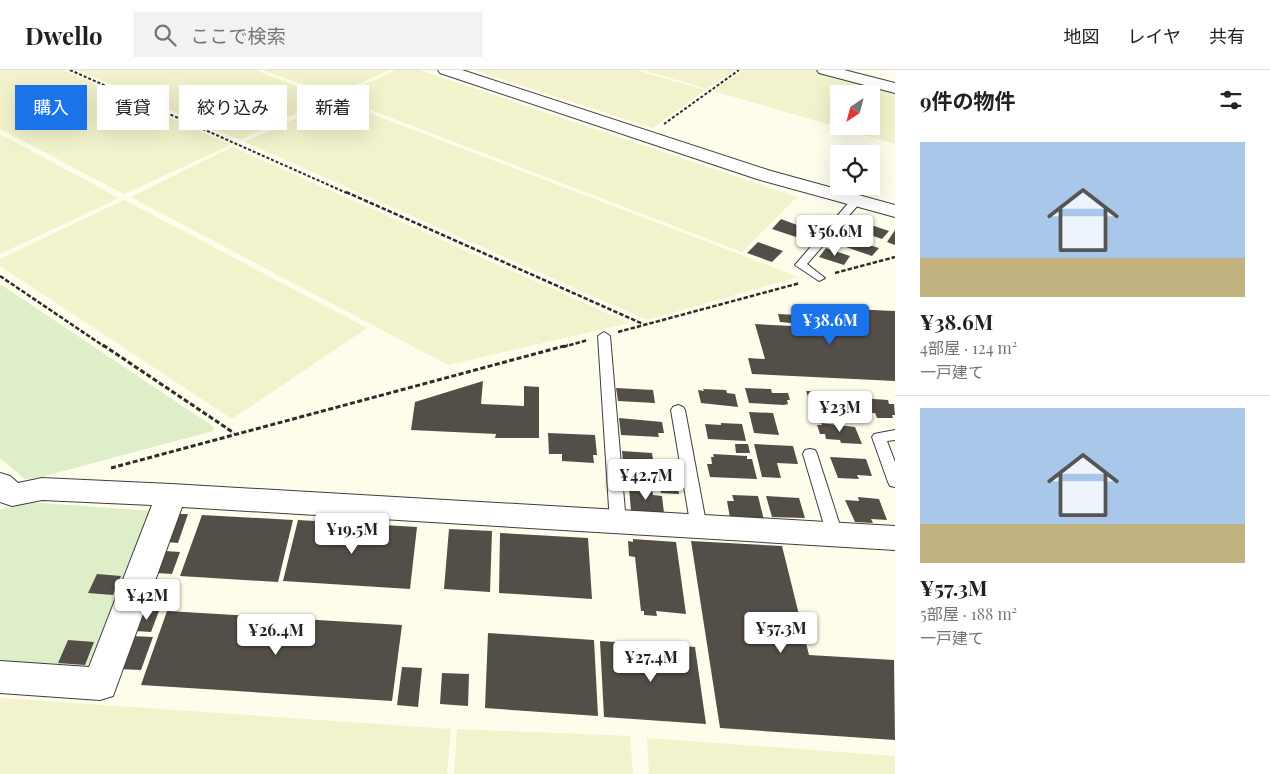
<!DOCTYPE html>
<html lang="ja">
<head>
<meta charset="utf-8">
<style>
  :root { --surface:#fff; --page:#f2f2f2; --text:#202124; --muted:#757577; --line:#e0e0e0; --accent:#1a73e8 }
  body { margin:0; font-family:"Playfair Display","Noto Sans JP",serif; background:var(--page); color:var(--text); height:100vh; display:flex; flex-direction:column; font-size:19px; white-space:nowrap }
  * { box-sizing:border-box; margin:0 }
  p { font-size:16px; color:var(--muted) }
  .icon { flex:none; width:28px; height:28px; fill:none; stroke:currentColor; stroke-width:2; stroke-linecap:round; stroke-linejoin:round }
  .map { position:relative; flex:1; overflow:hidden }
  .details { display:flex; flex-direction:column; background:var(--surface); width:375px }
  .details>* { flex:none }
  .banner { position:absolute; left:15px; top:15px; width:475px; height:45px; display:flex; gap:10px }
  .needle { width:32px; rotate:216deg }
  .buttons { position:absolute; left:830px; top:15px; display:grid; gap:10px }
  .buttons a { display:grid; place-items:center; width:50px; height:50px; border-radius:0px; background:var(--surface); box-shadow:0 5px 20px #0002; font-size:25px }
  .price { position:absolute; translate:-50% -42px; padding:0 11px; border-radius:5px; background:#fff; color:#222; font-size:16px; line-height:32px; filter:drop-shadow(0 1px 2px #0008) }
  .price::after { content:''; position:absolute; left:50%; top:30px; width:15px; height:11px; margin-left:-8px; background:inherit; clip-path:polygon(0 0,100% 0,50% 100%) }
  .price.active { background:var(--accent); color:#fff }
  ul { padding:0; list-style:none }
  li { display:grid; align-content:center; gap:10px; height:265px; padding:0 25px }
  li+li { border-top:1px solid var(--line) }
  li span { display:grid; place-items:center; height:155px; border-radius:0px; color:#555 }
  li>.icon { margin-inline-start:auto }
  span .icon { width:90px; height:90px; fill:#fffc; stroke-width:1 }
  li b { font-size:21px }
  h2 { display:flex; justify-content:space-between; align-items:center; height:60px; padding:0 25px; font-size:21px }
  .tag { padding:0 18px; border-radius:0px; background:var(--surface); box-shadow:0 5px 20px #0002; font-size:18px; line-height:45px }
  .tag.active { background:var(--accent); color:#fff }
  header { display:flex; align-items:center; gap:30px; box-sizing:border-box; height:70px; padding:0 25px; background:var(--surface); border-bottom:1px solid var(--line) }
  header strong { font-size:24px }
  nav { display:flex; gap:28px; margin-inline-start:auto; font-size:18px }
  .search { width:350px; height:45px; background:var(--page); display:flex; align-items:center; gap:12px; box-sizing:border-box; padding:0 18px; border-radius:0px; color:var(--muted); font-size:19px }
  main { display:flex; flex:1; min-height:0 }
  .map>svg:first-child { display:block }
  .farmland { fill:#f2f2cc; fill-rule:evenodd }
  .pitch { fill:#ddeec8 }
  .building { fill:#534e48 }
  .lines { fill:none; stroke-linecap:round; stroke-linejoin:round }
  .service-casing { stroke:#3e3e3e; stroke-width:2 }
  .minor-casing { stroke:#3e3e3e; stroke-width:2 }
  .tertiary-casing { stroke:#3e3e3e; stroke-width:2 }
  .path-far2 { stroke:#2d2d2d; stroke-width:2; stroke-dasharray:3 2; stroke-linecap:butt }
  .path-far1 { stroke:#2d2d2d; stroke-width:2.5; stroke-dasharray:4.5 2; stroke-linecap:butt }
  .path { stroke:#2d2d2d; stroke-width:3; stroke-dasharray:5 2.5; stroke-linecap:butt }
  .service { fill:#fff; fill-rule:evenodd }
  .minor { fill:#fff; fill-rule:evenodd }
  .tertiary { fill:#fff; fill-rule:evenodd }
</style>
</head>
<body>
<header>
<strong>Dwello</strong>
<div class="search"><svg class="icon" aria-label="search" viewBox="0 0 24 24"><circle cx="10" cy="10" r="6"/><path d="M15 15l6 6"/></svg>ここで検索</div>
<nav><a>地図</a><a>レイヤ</a><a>共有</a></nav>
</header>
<main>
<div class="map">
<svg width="895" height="704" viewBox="0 0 895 704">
  <rect width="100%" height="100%" fill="#fefceb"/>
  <path class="farmland" d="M 0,0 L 63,0 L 231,75 L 124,124 L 0,59 Z
    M 78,0 L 255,0 L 328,28 L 240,70 Z
    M 263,0 L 389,0 L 333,26 Z
    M 396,0 L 419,0 L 797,127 L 742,182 L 337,27 Z
    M 474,0 L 636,0 L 705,20 L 653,58 Z
    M 643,0 L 735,0 L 707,19 Z
    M 743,0 L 819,0 L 895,20 L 895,74 L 714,21 ZM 839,24 L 871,24 L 871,56 L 839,56 Z
    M 335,30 L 739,184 L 798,207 L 647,250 L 245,72 Z
    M 0,64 L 119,128 L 0,184 Z
    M 232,77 L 629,253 L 448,295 L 131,127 Z
    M 124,130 L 367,258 L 232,349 L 0,196 L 0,189 Z
    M 0,628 L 451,659 L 447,704 L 0,704 Z
    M 457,659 L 630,666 L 633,704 L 454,704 Z
    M 647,668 L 895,686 L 895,704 L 649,704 Z"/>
  <path class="pitch" d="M 0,214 L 214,357 L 213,361 L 37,408 L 25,409 L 0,388 Z
    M 27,432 L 151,441 L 94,596 L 84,603 L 0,597 L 0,440 Z"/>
  <path class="building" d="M 781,149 L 805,158 L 796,167 L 772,159 Z
    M 865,153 L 889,161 L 882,169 L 859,161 Z
    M 895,160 L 895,175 L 887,172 Z
    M 855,171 L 869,175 L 879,178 L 872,186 L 846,177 Z
    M 758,172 L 783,181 L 772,192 L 747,183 Z
    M 826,178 L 850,186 L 844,195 L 819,187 Z
    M 827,238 L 895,241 L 895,311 L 752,304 L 748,288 L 765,289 L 755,254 L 792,256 L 791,253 L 780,252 L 778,244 L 798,245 L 802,256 L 819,257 L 813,242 L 829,243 Z
    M 483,311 L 481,334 L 524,336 L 524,316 L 539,317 L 539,368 L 495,368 L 496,364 L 411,360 L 415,332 Z
    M 616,318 L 653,320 L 655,333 L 618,331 Z
    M 745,318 L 771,319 L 772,323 L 788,323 L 790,330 L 787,330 L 788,334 L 784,335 L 749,333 Z
    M 703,319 L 726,320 L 727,323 L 735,324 L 738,337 L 701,333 L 698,320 L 704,321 Z
    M 806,321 L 825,322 L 827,325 L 840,326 L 845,339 L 831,338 L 832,341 L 812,338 Z
    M 859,328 L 888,330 L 889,334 L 894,334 L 895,345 L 892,345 L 893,348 L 877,348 L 875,343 L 865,343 Z
    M 749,342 L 773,343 L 779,365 L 754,363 Z
    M 619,348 L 662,352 L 664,363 L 658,363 L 659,367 L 621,365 Z
    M 721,353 L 742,354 L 746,371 L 708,369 L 705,354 L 721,355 Z
    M 821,353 L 855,357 L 862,374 L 841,373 L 840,370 L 826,369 L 825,364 L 820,364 L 817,355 L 822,355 Z
    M 548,363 L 595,365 L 597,385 L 593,385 L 594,393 L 562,391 L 562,384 L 549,384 Z
    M 735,374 L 748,374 L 750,383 L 736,383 Z
    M 754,374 L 793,376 L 798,394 L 777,393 L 781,408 L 762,407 Z
    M 622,381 L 652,383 L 653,390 L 661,391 L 662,404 L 624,402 Z
    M 713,384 L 747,386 L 747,389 L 752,389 L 757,409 L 710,407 L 707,394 L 712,394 L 711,387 L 714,387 Z
    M 830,387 L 866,389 L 872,406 L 857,405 L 859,409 L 838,408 Z
    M 659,407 L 677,408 L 679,424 L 661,423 Z
    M 629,418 L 652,419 L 653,425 L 662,426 L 664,443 L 631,441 Z
    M 732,425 L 758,426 L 764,450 L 730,448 L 727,431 L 734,431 Z
    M 766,426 L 799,428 L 805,448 L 772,447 Z
    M 858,427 L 879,429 L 887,450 L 871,449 L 873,453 L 855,452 L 845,430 L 859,431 Z
    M 176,444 L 188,444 L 178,473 L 166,472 Z
    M 202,445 L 293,450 L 278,512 L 180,506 Z
    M 298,450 L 417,457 L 410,519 L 283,511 Z
    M 449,459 L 492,461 L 490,522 L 444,519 Z
    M 500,463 L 588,468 L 592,529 L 499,523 Z
    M 633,469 L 676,472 L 686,544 L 656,541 L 657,546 L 644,545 L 644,541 L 641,541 L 635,487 L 629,486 L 628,471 L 633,472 Z
    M 691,471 L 782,476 L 809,585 L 894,590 L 895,670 L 720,658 Z
    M 165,481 L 180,482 L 172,504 L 157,503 Z
    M 97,504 L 121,506 L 113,525 L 88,523 Z
    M 143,540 L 159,541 L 151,562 L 135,561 Z
    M 167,541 L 402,555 L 392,631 L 141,615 Z
    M 488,563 L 594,570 L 598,646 L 485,638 Z
    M 131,566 L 153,567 L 141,600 L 119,599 Z
    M 68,570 L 94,572 L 85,595 L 58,593 Z
    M 600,571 L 695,577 L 706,654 L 604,647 Z
    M 402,597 L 422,598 L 418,637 L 397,635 Z
    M 442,603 L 469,604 L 468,636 L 440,634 Z"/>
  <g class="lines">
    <g class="service-casing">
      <path id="service" d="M 855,129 L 860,132 L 859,134 L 807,194 L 825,208 L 819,211 L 795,195 L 851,130 Z
        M 604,262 L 610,266 L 626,453 L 623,457 L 618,459 L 613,457 L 610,453 L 598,266 Z
        M 678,335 L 683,337 L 685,340 L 707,458 L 704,462 L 699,464 L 694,462 L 691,458 L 671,340 L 673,337 Z
        M 895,360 L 895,370 L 887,371 L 895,392 L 895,417 L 890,416 L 888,412 L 872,367 L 874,364 Z
        M 810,379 L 815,380 L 817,384 L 843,465 L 841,469 L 835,471 L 829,469 L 827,465 L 803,384 L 805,380 Z"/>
    </g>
    <g class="minor-casing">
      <path id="minor" d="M 817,0 L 844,0 L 895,13 L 895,23 L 819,3 Z
        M 0,403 L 10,406 L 18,413 L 42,408 L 171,414 L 895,456 L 895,480 L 182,437 L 113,626 L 100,630 L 0,623 L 0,591 L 89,597 L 152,435 L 42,430 L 12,436 L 0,432 Z"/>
    </g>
    <g class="tertiary-casing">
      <path id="tertiary" d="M 438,0 L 462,0 L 771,101 L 895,135 L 895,147 L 757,109 L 440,3 Z"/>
    </g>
    <path class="path-far2" d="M 70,0 L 349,124
      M 664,54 L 739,0"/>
    <path class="path-far1" d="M 346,122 L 643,254
      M 835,203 L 895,187
      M 0,206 L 105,277
      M 618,262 L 800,213
      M 563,277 L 588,270"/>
    <path class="path" d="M 103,275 L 234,363
      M 111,398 L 568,275"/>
    <use href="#service" class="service"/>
    <use href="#minor" class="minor"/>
    <use href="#tertiary" class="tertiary"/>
  </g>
</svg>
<div class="buttons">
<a><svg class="needle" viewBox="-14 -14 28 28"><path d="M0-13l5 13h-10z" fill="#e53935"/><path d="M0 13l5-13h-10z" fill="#757577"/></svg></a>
<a><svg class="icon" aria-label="locate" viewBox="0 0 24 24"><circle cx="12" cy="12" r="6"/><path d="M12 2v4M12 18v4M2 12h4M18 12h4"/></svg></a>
</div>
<b class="price" style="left:835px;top:187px">¥56.6M</b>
<b class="price active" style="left:830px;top:276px">¥38.6M</b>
<b class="price" style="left:840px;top:363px">¥23M</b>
<b class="price" style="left:646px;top:431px">¥42.7M</b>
<b class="price" style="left:352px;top:485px">¥19.5M</b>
<b class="price" style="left:147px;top:551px">¥42M</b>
<b class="price" style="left:781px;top:584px">¥57.3M</b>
<b class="price" style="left:276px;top:586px">¥26.4M</b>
<b class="price" style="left:651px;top:613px">¥27.4M</b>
<div class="banner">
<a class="tag active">購入</a>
<a class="tag">賃貸</a>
<a class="tag">絞り込み</a>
<a class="tag">新着</a>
</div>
</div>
<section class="details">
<h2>9件の物件<svg class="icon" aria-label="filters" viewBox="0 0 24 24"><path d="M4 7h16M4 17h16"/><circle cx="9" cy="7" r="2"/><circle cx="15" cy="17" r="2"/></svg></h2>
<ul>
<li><span style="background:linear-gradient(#a9c7e8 75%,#c2b280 0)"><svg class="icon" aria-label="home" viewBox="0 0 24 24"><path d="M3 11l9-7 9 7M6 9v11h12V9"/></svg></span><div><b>¥38.6M</b><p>4部屋 · 124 m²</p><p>一戸建て</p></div></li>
<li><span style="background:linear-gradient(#a9c7e8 75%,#c2b280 0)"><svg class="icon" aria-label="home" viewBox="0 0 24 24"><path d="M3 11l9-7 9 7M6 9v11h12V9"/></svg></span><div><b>¥57.3M</b><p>5部屋 · 188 m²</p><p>一戸建て</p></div></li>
</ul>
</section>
</main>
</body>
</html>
